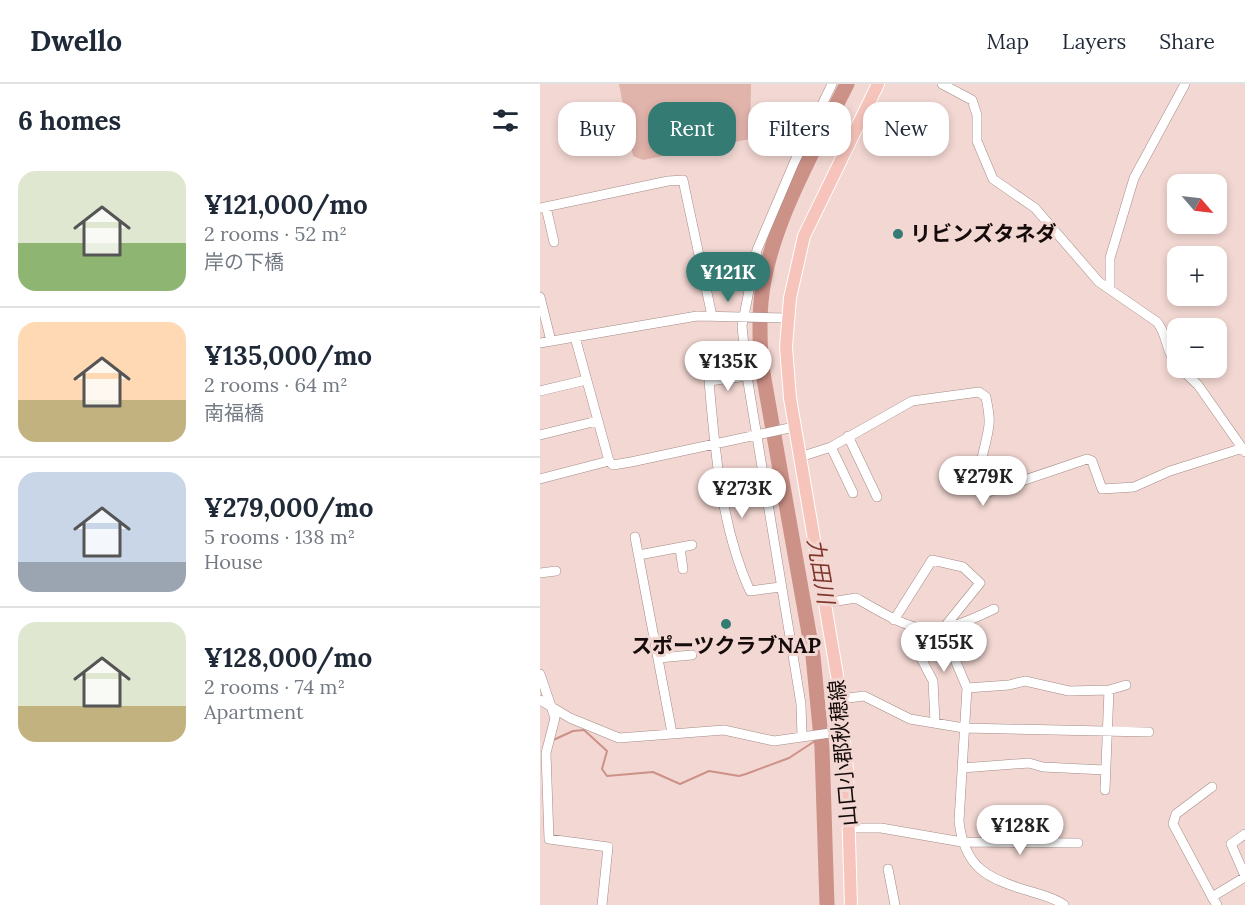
<!DOCTYPE html>
<html lang="en">
<head>
<meta charset="utf-8">
<style>
  :root { --surface:#fff; --page:#f6f6f7; --text:#1f2937; --muted:#747a83; --line:#e0e1e3; --accent:#347b74 }
  body { margin:0; font-family:Lora,"Noto Sans JP",serif; background:var(--page); color:var(--text); height:100vh; display:flex; flex-direction:column; font-size:22px; white-space:nowrap }
  * { box-sizing:border-box; margin:0 }
  p { font-size:20px; color:var(--muted) }
  .icon { flex:none; width:33px; height:33px; fill:none; stroke:currentColor; stroke-width:2; stroke-linecap:round; stroke-linejoin:round }
  .map { position:relative; flex:1; overflow:hidden }
  .panel { display:flex; flex-direction:column; background:var(--surface); width:540px }
  .panel>* { flex:none }
  .guide { position:absolute; left:18px; top:18px; width:570px; height:54px; display:flex; gap:12px }
  .needle { width:39px; rotate:118deg }
  .fabs { position:absolute; left:627px; top:90px; display:grid; gap:12px }
  .fabs a { display:grid; place-items:center; width:60px; height:60px; border-radius:12px; background:var(--surface); box-shadow:0 3px 9px #0003; font-size:30px }
  .price { position:absolute; translate:-50% -51px; padding:0 14px; border-radius:21px; background:#fff; color:#222; font-size:20px; line-height:39px; filter:drop-shadow(0 2px 3px #0008) }
  .price::after { content:''; position:absolute; left:50%; top:36px; width:18px; height:14px; margin-left:-9px; background:inherit; clip-path:polygon(0 0,100% 0,50% 100%) }
  .price.selected { background:var(--accent); color:#fff }
  ul { padding:0; list-style:none }
  li { display:flex; align-items:center; gap:18px; height:150px; padding:0 18px }
  li+li { border-top:2px solid var(--line) }
  li span { display:grid; place-items:center; flex:none; width:168px; height:120px; border-radius:18px; color:#555 }
  li>.icon { margin-inline-start:auto }
  span .icon { width:72px; height:72px; fill:#fffc; stroke-width:1 }
  li b { font-size:26px }
  h2 { display:flex; justify-content:space-between; align-items:center; height:72px; padding:0 18px; font-size:26px }
  .chip { padding:0 21px; border-radius:18px; background:var(--surface); box-shadow:0 3px 9px #0003; font-size:21px; line-height:54px }
  .chip.selected { background:var(--accent); color:#fff }
  header { display:flex; align-items:center; gap:36px; box-sizing:border-box; height:84px; padding:0 30px; background:var(--surface); border-bottom:2px solid var(--line) }
  header strong { font-size:28px }
  nav { display:flex; gap:33px; margin-inline-start:auto; font-size:21px }
  main { display:flex; flex:1; min-height:0 }
  .map>svg:first-child { display:block }
  .green { fill:#e0b3ab }
  .lines { fill:none; stroke-linecap:round; stroke-linejoin:round }
  .stream { stroke:#cc9187; stroke-width:2 }
  .river { stroke:#cc9187; stroke-width:15 }
  .minor-casing { stroke:#a48b87; stroke-width:10 }
  .major-casing { stroke:#fff; stroke-width:14 }
  .minor { stroke:#fff; stroke-width:9 }
  .major { stroke:#f7c4bb; stroke-width:12 }
  .poi-dot { fill:#347b74; stroke:#f2d7d2; stroke-width:2 }
  .labels { text-anchor:middle; stroke-width:6; stroke-linejoin:round; paint-order:stroke }
  .poi-label { font-size:21px; font-weight:bold; fill:#140b0a; stroke:#f2d7d2; text-anchor:start }
  .street-label { font-size:21px; fill:#140b0a; stroke:#f2d7d2 }
  .water-label { font-size:22px; font-style:italic; fill:#80362c; stroke:#f2d7d2 }
</style>
</head>
<body>
<header>
<strong>Dwello</strong>
<nav><a>Map</a><a>Layers</a><a>Share</a></nav>
</header>
<main>
<section class="panel">
<h2>6 homes<svg class="icon" aria-label="filters" viewBox="0 0 24 24"><path d="M4 7h16M4 17h16"/><circle cx="9" cy="7" r="2"/><circle cx="15" cy="17" r="2"/></svg></h2>
<ul>
<li><span style="background:linear-gradient(#dfe7d0 60%,#8fb573 0)"><svg class="icon" aria-label="home" viewBox="0 0 24 24"><path d="M3 11l9-7 9 7M6 9v11h12V9"/></svg></span><div><b>¥121,000/mo</b><p>2 rooms · 52 m²</p><p>岸の下橋</p></div></li>
<li><span style="background:linear-gradient(#ffd9b3 65%,#c2b280 0)"><svg class="icon" aria-label="home" viewBox="0 0 24 24"><path d="M3 11l9-7 9 7M6 9v11h12V9"/></svg></span><div><b>¥135,000/mo</b><p>2 rooms · 64 m²</p><p>南福橋</p></div></li>
<li><span style="background:linear-gradient(#c9d6e8 75%,#9aa5b1 0)"><svg class="icon" aria-label="home" viewBox="0 0 24 24"><path d="M3 11l9-7 9 7M6 9v11h12V9"/></svg></span><div><b>¥279,000/mo</b><p>5 rooms · 138 m²</p><p>House</p></div></li>
<li><span style="background:linear-gradient(#dfe7d0 70%,#c2b280 0)"><svg class="icon" aria-label="home" viewBox="0 0 24 24"><path d="M3 11l9-7 9 7M6 9v11h12V9"/></svg></span><div><b>¥128,000/mo</b><p>2 rooms · 74 m²</p><p>Apartment</p></div></li>
</ul>
</section>
<div class="map">
<svg width="705" height="821" viewBox="0 0 705 821">
  <rect width="100%" height="100%" fill="#f2d7d2"/>
  <path class="green" d="M 79,0 L 211,0 L 210,55 L 103,76 L 93,72 Z"/>
  <g class="lines">
    <path class="stream" d="M 11,657 L 33,647 L 44,646 L 67,667 L 62,685 L 67,692 L 113,688 L 140,700 L 169,687 L 199,692 L 206,690 L 249,674 L 278,655"/>
    <path class="river" d="M 287,821 L 282,664 L 273,572 L 221,278 C 220,258 219,238 221,218 C 227,146 275,64 307,0"/>
    <g class="minor-casing">
      <path id="minor" d="M 402,0 L 432,16 L 437,31 L 437,57 L 453,95 L 495,124 L 559,198 L 617,238 C 628,251 625,268 638,281
        M 6,123 L 14,158
        M 0,124 L 128,97 L 143,96 L 172,232
        M 570,205 L 570,174 L 594,94 L 645,0
        M 0,213 L 11,257
        M 35,253 L 69,377
        M 0,259 L 157,232 L 248,234
        M 640,284 L 658,301 L 705,368
        M 207,292 L 202,242 L 217,166 L 254,79 L 292,0
        M 0,307 L 46,296
        M 0,351 L 57,337
        M 308,352 L 337,413
        M 291,363 L 313,409
        M 260,373 L 291,363 L 372,317 L 439,308 L 446,313 C 448,325 451,336 448,347 C 445,367 434,390 443,410 L 547,375 L 552,377 L 562,405 L 594,403 L 630,387 L 703,364
        M 0,395 L 69,377 L 73,381 L 91,378 L 254,343
        M 95,453 L 132,649
        M 140,464 L 143,485
        M 99,471 L 152,461
        M 0,489 L 16,487
        M 240,503 L 210,507 C 181,443 175,367 169,297 L 207,292 L 261,620 L 262,652
        M 285,519 L 316,514 C 377,549 388,557 454,525
        M 354,536 L 392,476 L 423,483 L 440,499 L 402,546
        M 382,545 L 399,555 L 413,571 L 427,604 L 419,737 C 424,783 447,795 489,807 C 501,811 513,813 524,821
        M 370,553 L 393,597 L 395,638
        M 118,574 L 152,571
        M 0,590 L 15,634 L 6,669 L 9,755 L 68,763 L 62,821
        M 427,604 L 469,601 L 485,597 L 529,607 L 569,606 L 586,601
        M 300,615 L 324,612 L 370,635 L 424,644 L 609,648
        M 0,616 L 30,634 L 79,654 L 184,646 L 234,657 L 304,647
        M 422,684 L 489,679 L 503,683 L 565,686
        M 672,703 L 636,730 L 633,740 L 672,813
        M 565,706 L 569,606
        M 310,744 L 341,744 L 422,758 L 538,759
        M 705,750 L 691,760 L 705,792
        M 348,785 L 355,821
        M 677,821 L 672,813 L 705,793"/>
    </g>
    <g class="major-casing">
      <path id="major" d="M 311,821 L 307,687 L 298,597 L 250,314 L 246,263 L 250,214 L 264,152 L 338,0"/>
    </g>
    <use href="#minor" class="minor"/>
    <use href="#major" class="major"/>
  </g>
  <g class="poi-dot">
    <circle cx="358" cy="150" r="6"/>
    <circle cx="186" cy="540" r="6"/>
  </g>
  <g class="labels">
    <g class="poi-label">
      <text x="370" y="157">リビンズタネダ</text>
      <text x="186" y="569" text-anchor="middle">スポーツクラブNAP</text>
    </g>
    <g class="street-label">
      <text transform="translate(303 669) rotate(-95)" y="7">山口小郡秋穂線</text>
    </g>
    <g class="water-label">
      <text transform="translate(281 487) rotate(80)" y="8">九田川</text>
    </g>
  </g>
</svg>
<div class="fabs">
<a><svg class="needle" viewBox="-14 -14 28 28"><path d="M0-13l5 13h-10z" fill="#e53935"/><path d="M0 13l5-13h-10z" fill="#747a83"/></svg></a>
<a>+</a>
<a>−</a>
</div>
<b class="price selected" style="left:188px;top:219px">¥121K</b>
<b class="price" style="left:188px;top:308px">¥135K</b>
<b class="price" style="left:443px;top:423px">¥279K</b>
<b class="price" style="left:202px;top:435px">¥273K</b>
<b class="price" style="left:404px;top:589px">¥155K</b>
<b class="price" style="left:480px;top:772px">¥128K</b>
<div class="guide">
<a class="chip">Buy</a>
<a class="chip selected">Rent</a>
<a class="chip">Filters</a>
<a class="chip">New</a>
</div>
</div>
</main>
</body>
</html>
